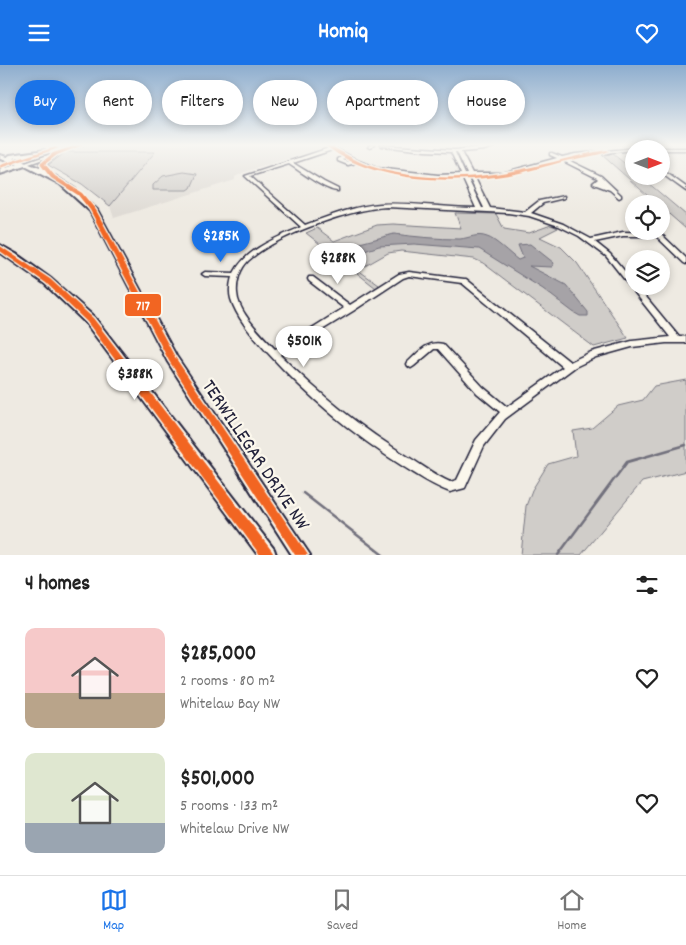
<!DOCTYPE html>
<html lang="en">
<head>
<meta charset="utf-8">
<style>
  :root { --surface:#fff; --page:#f2f2f2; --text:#222; --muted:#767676; --line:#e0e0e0; --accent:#1a73e8 }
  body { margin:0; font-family:Dekko,sans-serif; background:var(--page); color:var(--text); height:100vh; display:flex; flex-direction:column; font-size:19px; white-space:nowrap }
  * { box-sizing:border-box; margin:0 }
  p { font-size:16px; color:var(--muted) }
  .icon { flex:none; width:28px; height:28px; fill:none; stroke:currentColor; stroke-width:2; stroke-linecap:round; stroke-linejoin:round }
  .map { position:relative; height:490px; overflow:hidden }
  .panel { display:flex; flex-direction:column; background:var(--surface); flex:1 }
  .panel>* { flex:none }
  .hud { position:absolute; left:15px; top:15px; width:656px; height:45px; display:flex; gap:10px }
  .needle { width:32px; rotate:90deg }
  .tools { position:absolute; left:625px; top:75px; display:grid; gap:10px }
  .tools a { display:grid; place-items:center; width:45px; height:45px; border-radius:50%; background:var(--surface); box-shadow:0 2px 8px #0003; font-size:25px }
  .price { position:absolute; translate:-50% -42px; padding:0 11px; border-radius:18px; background:#fff; color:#222; font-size:16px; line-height:32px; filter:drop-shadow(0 1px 2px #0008) }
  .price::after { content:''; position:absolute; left:50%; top:30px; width:15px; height:11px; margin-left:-8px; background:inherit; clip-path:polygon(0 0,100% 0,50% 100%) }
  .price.selected { background:var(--accent); color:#fff }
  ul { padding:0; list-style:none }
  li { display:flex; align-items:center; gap:15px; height:125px; padding:0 25px }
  li span { display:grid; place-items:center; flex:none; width:140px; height:100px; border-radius:10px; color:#555 }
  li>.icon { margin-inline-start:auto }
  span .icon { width:60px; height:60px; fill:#fffc; stroke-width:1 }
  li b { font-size:21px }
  h2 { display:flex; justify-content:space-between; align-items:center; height:60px; padding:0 25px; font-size:21px }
  .chip { padding:0 18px; border-radius:22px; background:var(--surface); box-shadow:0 2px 8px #0003; font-size:18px; line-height:45px }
  .chip.selected { background:var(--accent); color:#fff }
  header { display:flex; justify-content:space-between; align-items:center; height:65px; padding:0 25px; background:var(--accent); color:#fff; font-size:22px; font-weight:700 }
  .tabs { display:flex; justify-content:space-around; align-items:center; height:70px; border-top:1px solid var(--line); background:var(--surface); font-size:14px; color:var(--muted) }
  .tabs a { display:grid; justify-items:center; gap:2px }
  .tabs .selected { color:var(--accent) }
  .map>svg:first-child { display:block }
  .built { fill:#dfdbd5 }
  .green { fill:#d0cdc9; stroke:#797882 }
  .water { fill:#a6a3a7; stroke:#716f7c }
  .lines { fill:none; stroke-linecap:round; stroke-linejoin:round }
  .stream { stroke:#716f7c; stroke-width:2.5 }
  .minor-casing { stroke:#22223b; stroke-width:3 }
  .major-casing { stroke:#22223b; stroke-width:4 }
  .minor { fill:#fbf7ec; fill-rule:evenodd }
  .major { fill:#fbf7ec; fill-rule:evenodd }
  .bus-1-casing { stroke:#fbf7ec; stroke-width:3 }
  .bus-1 { fill:#f26522; fill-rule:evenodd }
  .labels { text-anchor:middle; stroke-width:4.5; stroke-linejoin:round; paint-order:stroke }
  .street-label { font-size:20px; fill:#22223b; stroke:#fbf7ec }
  .line-badge { stroke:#fbf7ec; stroke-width:2 }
  .badge-label { font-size:14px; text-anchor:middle; font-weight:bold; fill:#fff }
</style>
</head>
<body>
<header><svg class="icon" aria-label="menu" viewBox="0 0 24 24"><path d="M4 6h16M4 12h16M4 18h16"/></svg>Homiq<svg class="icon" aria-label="heart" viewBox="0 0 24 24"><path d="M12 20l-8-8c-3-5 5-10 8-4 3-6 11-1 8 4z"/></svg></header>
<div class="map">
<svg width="686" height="490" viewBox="0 0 686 490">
  <rect width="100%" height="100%" fill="#eeeae2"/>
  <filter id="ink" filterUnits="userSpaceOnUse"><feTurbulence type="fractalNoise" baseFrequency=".02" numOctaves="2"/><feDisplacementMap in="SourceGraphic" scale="10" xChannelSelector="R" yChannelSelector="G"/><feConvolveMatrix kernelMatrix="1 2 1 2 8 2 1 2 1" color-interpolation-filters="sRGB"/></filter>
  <g filter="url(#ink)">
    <path class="built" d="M 85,80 L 321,80 L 325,82 L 242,108 L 235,112 L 235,115 L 114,153 L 110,141 L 154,87 L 66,87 Z"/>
    <path class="green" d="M 66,87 L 155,87 L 110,141 L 82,119 L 48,100 Z
      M 613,89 L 634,106 L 634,111 L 640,111 L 686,150 L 686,164 L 661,142 L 661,139 L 657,139 L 602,90 Z
      M 184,107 L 197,109 L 191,123 L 188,125 L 153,125 L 153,120 L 163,111 Z
      M 455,148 L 496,149 L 504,164 L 529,168 L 551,160 L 558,163 L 540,172 L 561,182 L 577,198 L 628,273 L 594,282 L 483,198 L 474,194 L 401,186 L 388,188 L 358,205 L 379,220 L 376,223 L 306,168 L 317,163 L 334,176 L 377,160 L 393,159 L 461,163 Z
      M 686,315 L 686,406 L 642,417 L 581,490 L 521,490 L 526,441 L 532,425 L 548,399 L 576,391 L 573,366 L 592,363 L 618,341 L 643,335 L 654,321 Z"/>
    <path class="water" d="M 394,169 C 416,172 438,174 460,174 C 470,173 477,168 487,172 C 495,174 510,189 518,195 L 523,193 L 518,180 L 530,179 L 554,198 L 552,202 L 529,201 L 566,220 L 588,247 L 588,251 L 580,251 L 573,247 L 543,224 L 479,184 L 414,179 L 379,181 L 359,188 L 350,185 L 356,179 Z"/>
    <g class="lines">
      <path class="stream" d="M 303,428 L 383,490
        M 558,490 L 627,397 L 686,380"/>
      <g class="minor-casing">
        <path id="minor" d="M 77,80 L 83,80 L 26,100 L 22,99 Z
          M 325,80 L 330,80 L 359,96 L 377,103 L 438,110 L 461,109 L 451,87 L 425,86 L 382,81 L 380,80 L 455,85 L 499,80 L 484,85 L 461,87 L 472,108 L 502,108 L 557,93 L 550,90 L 550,88 L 552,88 L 562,92 L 575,89 L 636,83 L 634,84 L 634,85 L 575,91 L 566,94 L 601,111 L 621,130 L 621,132 L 619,133 L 610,125 L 594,119 L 593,118 L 598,114 L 597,113 L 561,95 L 502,110 L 474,111 L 490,143 L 525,147 L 539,136 L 564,131 L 564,133 L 543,138 L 531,148 L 563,159 L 591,174 L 623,167 L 660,168 L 686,193 L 686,199 L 684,198 L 656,171 L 623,171 L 595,177 L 610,189 L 634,217 L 634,221 L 637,221 L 679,272 L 686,272 L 686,278 L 666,278 L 632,282 L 596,292 L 575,302 L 505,354 L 484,381 L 465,423 L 450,427 C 433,421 419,411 404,402 C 353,370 307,331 267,287 C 254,272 237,254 231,234 C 229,227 230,219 232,212 L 205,211 L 202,209 L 205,207 L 234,208 C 247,183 277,173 301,162 L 245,111 L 329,83 ZM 332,85 L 343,91 L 338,94 L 338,96 L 348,100 L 356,98 L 376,105 L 438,112 L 462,112 L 476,143 C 445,143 411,137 380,139 C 354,141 329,151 305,160 L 250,111 L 289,99 C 300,106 326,126 338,126 L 338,124 L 324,117 L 293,98 ZM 455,87 L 457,87 L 467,109 L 465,109 ZM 346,93 L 353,96 L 349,97 L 343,95 ZM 467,112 L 469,112 L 484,143 L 482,143 ZM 387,142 L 508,148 L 529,151 L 559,161 L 579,171 L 606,191 L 670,272 L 632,276 L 591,287 L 570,297 L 466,214 L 464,214 L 409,207 L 399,209 L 350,240 L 313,212 L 309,212 L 308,214 L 309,216 L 344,243 L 285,280 L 275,284 C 262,270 238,248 237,228 C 236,217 240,204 248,196 C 275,171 350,144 387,142 ZM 409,211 L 462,218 L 563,302 L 507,342 L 483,322 L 443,279 C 427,275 419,287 408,297 L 407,299 L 408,301 L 411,303 L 414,301 L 434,284 L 438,284 L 477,328 L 500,347 L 476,375 L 457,415 L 450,417 C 436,411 423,401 410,393 C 362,364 319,329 280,290 L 291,284 L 353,246 L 403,213 Z
          M 370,80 L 374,80 L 370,83 L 368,82 Z
          M 661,83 L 686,83 L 686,85 L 661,85 L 661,84 L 659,84 Z
          M 661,104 L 686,122 L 686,126 L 661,108 Z"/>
      </g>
      <g class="major-casing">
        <path id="major" d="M 46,85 L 48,86 L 48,88 L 13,93 L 40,103 L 40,98 L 53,88 L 57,88 L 57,90 L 45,99 L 47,106 L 75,124 L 97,145 L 176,291 L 310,490 L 292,490 L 168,297 L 90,146 L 60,119 L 25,101 L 0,109 L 0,105 L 18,99 L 0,94 L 0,90 L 7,92 L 10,90 Z
          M 0,180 L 16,189 L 51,214 L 94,252 L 274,484 L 276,490 L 258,490 L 86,258 L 44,218 L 0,187 Z"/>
      </g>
      <use href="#minor" class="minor"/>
      <use href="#major" class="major"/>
      <g class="bus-1-casing">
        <path id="bus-1" d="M 77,80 L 83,80 L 57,90 L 45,99 L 55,111 L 82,128 L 96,145 L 175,292 L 308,490 L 295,490 L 169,296 L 90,145 L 78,130 L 51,113 L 40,99 L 53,88 Z
          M 325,80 L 330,80 C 342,87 354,95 367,100 C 413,116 466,115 512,106 C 540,101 567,93 595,87 L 607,85 L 609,86 C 599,91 577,93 565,96 C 546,101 528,107 509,110 C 452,119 371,118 325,80 Z
          M 55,82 L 59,83 L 0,103 L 0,100 Z
          M 0,181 L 50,214 L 93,253 L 272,486 L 274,490 L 260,490 L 87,257 L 46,218 L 0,186 Z"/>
      </g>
      <use href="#bus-1" class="bus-1"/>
    </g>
  </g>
  <linearGradient id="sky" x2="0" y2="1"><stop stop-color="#8dadce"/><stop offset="0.54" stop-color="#f7f6f2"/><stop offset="1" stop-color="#f7f6f2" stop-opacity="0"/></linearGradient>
  <rect width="686" height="148" fill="url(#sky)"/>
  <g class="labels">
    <g class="street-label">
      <text transform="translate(257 389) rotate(56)" y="7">TERWILLEGAR DRIVE NW</text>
    </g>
  </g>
  <rect class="line-badge" x="124" y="228" width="38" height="24" rx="5" fill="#f26522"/>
  <g class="badge-label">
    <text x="143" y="245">717</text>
  </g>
</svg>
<div class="tools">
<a><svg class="needle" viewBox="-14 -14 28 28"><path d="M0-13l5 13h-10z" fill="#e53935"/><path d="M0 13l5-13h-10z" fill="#767676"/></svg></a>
<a><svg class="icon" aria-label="locate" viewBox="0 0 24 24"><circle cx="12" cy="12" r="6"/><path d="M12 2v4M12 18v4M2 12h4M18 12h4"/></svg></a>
<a><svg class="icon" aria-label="layers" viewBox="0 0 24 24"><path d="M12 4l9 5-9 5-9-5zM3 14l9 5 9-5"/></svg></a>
</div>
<b class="price selected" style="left:221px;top:198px">$285K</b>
<b class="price" style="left:338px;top:220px">$288K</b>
<b class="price" style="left:304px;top:303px">$501K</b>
<b class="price" style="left:135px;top:336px">$388K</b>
<div class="hud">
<a class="chip selected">Buy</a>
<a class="chip">Rent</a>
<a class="chip">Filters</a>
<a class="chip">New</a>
<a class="chip">Apartment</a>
<a class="chip">House</a>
</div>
</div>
<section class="panel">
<h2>4 homes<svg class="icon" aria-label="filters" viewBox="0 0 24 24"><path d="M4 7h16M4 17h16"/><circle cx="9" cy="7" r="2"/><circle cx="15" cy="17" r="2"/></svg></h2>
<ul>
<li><span style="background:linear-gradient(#f6c9c9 65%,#b9a48a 0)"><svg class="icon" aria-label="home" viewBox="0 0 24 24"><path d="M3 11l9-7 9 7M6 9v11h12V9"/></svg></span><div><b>$285,000</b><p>2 rooms · 80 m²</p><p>Whitelaw Bay NW</p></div><svg class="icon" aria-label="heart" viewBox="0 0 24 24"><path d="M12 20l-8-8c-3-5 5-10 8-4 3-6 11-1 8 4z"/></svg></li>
<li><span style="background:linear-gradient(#dfe7d0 70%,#9aa5b1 0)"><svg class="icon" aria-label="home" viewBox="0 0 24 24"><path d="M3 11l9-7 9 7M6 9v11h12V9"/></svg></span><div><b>$501,000</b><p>5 rooms · 133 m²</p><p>Whitelaw Drive NW</p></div><svg class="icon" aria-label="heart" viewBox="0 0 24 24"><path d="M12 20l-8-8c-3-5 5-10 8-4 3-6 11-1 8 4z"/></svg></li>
</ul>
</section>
<nav class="tabs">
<a class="selected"><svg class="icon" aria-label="map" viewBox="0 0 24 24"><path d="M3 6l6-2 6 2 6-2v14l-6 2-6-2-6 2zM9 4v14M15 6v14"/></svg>Map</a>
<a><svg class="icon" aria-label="saved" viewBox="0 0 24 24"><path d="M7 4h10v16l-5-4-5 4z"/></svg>Saved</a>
<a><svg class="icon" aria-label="home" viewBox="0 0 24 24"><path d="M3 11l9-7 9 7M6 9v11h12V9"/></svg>Home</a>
</nav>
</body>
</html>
